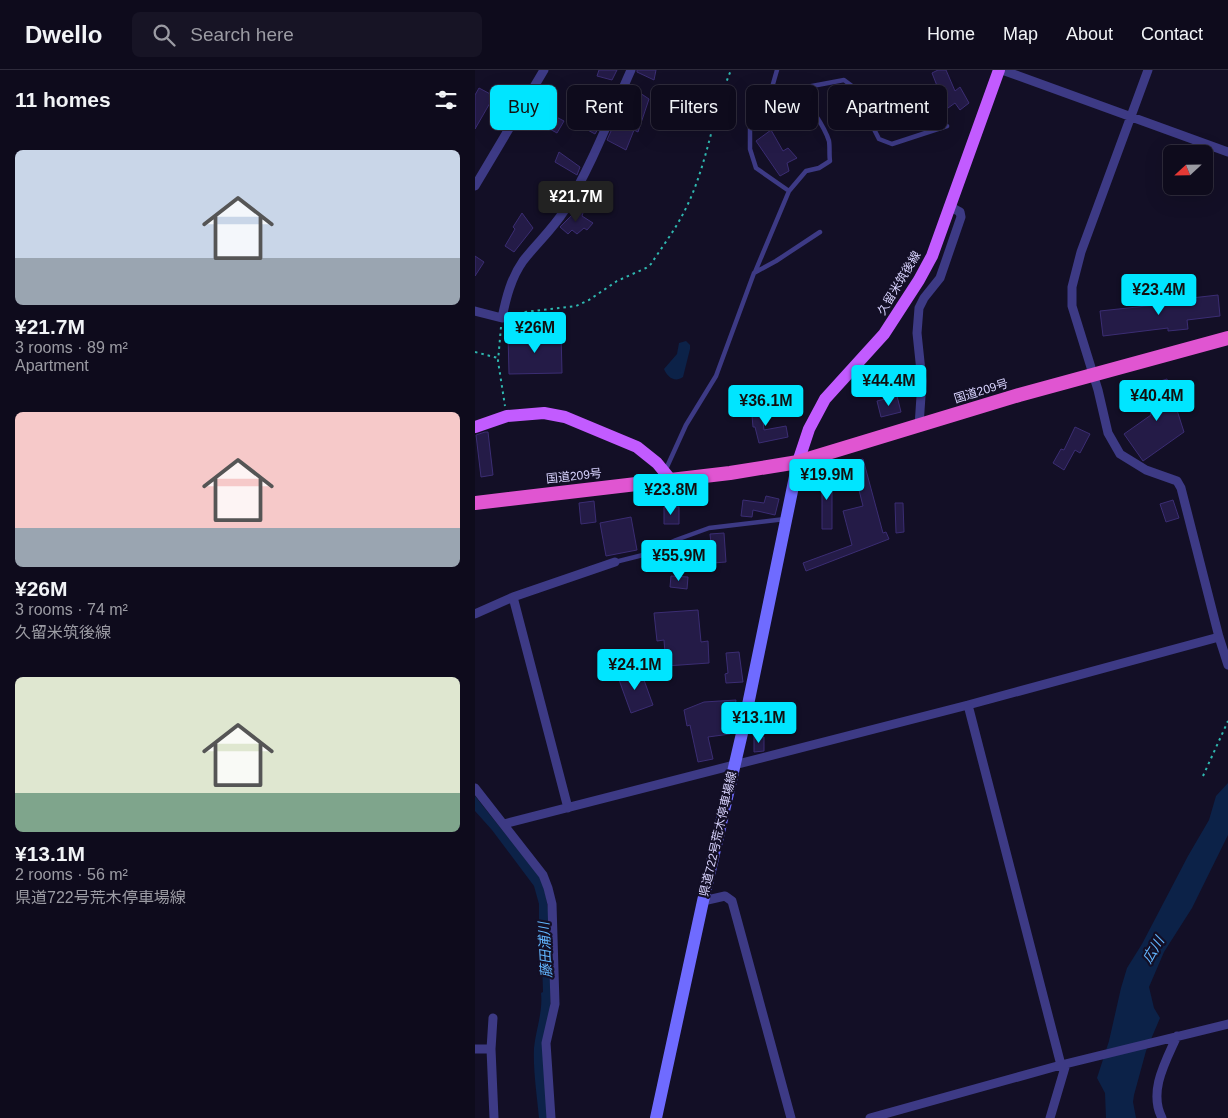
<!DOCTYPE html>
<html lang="en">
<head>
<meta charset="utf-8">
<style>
  :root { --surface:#0e0b1c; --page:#171425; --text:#f1f3f6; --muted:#9b9ba3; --line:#2e2b3b; --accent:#00e5ff }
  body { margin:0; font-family:Helvetica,"Noto Sans JP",sans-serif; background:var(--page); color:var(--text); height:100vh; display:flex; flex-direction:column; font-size:19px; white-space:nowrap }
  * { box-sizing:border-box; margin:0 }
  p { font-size:16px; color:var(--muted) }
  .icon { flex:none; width:28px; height:28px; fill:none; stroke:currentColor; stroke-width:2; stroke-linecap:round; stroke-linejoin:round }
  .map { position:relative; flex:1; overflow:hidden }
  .drawer { display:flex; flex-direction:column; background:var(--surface); width:475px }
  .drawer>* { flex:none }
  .hud { position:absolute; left:15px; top:15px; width:475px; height:45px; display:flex; gap:10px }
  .needle { width:32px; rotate:248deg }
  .fabs { position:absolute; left:688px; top:75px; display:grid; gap:10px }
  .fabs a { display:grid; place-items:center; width:50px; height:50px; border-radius:8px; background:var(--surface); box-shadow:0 5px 20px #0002,0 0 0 1px var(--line); font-size:25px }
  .price { position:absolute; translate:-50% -42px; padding:0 11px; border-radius:5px; background:var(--accent); color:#111; font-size:16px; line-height:32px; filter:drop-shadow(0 1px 2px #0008) }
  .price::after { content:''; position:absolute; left:50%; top:30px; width:15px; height:11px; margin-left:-8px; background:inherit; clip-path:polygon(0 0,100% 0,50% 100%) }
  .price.on { background:#222; color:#fff }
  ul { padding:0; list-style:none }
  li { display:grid; align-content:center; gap:10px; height:265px; padding:0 15px }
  li span { display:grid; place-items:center; height:155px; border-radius:8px; color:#555 }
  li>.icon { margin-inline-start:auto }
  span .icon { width:90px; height:90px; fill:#fffc; stroke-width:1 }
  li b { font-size:21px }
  h2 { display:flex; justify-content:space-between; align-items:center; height:60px; padding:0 15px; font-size:21px }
  .chip { padding:0 18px; border-radius:8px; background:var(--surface); box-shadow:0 5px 20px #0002,0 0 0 1px var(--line); font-size:18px; line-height:45px }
  .chip.on { background:var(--accent); color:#111 }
  header { display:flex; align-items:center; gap:30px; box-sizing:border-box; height:70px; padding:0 25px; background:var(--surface); border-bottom:1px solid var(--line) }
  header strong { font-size:24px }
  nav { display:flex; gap:28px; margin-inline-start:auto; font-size:18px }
  .search { width:350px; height:45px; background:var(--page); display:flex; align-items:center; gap:12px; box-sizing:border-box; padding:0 18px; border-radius:8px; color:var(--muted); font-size:19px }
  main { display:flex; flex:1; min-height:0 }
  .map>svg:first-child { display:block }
  .water { fill:#0c2248 }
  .building { fill:#241b47; stroke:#3b2d73 }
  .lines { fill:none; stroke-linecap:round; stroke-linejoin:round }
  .path { stroke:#2fb8b0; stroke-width:2; stroke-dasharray:2.5 4; stroke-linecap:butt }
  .service { stroke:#3d3a85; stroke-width:4.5 }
  .minor { stroke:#3d3a85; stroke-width:9 }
  .secondary { stroke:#6f6bff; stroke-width:12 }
  .primary { stroke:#c25bff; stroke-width:12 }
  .trunk { stroke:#e055d1; stroke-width:14 }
  .labels { text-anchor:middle; stroke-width:4.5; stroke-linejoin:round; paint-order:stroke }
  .street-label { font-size:12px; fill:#d9d4ff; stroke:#130f26 }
  .water-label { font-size:14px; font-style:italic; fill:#62b6ff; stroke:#130f26 }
</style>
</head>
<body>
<header>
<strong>Dwello</strong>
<div class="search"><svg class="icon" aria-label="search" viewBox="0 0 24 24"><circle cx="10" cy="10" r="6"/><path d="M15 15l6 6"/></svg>Search here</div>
<nav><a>Home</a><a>Map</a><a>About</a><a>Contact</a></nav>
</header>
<main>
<section class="drawer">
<h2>11 homes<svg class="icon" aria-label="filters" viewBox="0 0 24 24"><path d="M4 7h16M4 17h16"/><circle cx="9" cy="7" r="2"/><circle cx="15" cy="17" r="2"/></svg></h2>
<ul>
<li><span style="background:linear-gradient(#c9d6e8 70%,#9aa5b1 0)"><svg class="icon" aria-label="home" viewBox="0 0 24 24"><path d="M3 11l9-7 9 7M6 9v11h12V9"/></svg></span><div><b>¥21.7M</b><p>3 rooms · 89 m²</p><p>Apartment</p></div></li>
<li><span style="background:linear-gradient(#f6c9c9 75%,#9aa5b1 0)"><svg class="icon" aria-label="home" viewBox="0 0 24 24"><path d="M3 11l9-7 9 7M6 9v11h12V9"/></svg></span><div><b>¥26M</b><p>3 rooms · 74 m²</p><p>久留米筑後線</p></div></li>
<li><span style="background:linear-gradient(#dfe7d0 75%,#7fa58c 0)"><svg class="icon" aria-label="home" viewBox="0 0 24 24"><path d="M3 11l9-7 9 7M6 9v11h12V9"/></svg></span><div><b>¥13.1M</b><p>2 rooms · 56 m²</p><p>県道722号荒木停車場線</p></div></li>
</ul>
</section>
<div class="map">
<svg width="753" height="1048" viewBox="0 0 753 1048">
  <rect width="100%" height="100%" fill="#130f26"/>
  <path class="water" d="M 211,271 L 215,275 L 215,279 L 208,307 C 200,313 192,307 189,299 L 202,284 L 204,273 Z
    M 753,713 L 753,765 L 717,838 L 689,882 L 674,917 L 679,938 L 685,948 L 671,981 L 659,1025 L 658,1032 L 661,1048 L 631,1048 L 630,1023 L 622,1008 L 634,971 L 646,918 L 652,898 L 667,874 L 713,786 L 734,750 L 741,726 Z
    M 0,726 L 64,806 C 76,831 74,859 75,886 C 76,940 75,994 73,1048 L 64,1048 C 62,1025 58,1001 59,978 C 61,959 68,942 66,923 L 68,922 L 66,855 L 64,854 L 64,834 L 59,816 L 17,760 L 0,741 Z"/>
  <path class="building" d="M 124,0 L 142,0 L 137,10 L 122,6 Z
    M 162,0 L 181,0 L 179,10 L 162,2 Z
    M 463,0 L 471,0 L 480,21 L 485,17 L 494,33 L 485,40 L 480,33 L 473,38 L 468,31 L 457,3 Z
    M 4,18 L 19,26 L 0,59 L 0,25 Z
    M 162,21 L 174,29 L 163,62 L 159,60 L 151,80 L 132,70 L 153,23 L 160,27 Z
    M 102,38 L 118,46 L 115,52 L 124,57 L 120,64 L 98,52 Z
    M 66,39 L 89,51 L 82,63 L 60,51 Z
    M 296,60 L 308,81 L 313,78 L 322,88 L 312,93 L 314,101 L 305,106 L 281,71 Z
    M 84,82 L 105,97 L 102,105 L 80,92 Z
    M 103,139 L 109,140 L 107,146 L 118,153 L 112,160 L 109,158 L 102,164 L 97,160 L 93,164 L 85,157 Z
    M 47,143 L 58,158 L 39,182 L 30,176 L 40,159 L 38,157 Z
    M 0,186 L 9,192 L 0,206 Z
    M 743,225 L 745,246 L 712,250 L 713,259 L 693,261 L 693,258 L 628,266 L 625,241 L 690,234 L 690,231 Z
    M 86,263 L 87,303 L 34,304 L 33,264 Z
    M 692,309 L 709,362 L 668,391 L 649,364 L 676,345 L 669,316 Z
    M 422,326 L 426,342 L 406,347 L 402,331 Z
    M 286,333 L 289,360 L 311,356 L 313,367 L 284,373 L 280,357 L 278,357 L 276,334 Z
    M 600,357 L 615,364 L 605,383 L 600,380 L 589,400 L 578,393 L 586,379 L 589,380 Z
    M 10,362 L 13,362 L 18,405 L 6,407 L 1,365 Z
    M 388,389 L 408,463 L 411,462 L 414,469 L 331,501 L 328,493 L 377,475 L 368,441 L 388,436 L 377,392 Z
    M 347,403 L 357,403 L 357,459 L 347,459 Z
    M 291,426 L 304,429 L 300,445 L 278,440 L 277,447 L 266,446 L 268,430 L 289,433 Z
    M 698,430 L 704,448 L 691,452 L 685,434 Z
    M 119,431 L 121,452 L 106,454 L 104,433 Z
    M 420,433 L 428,433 L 429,462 L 421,463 Z
    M 189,437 L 204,437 L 204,454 L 189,454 Z
    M 156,447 L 162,480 L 131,486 L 125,453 Z
    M 249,463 L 251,492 L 238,493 L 235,464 Z
    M 195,477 L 210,478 L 209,490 L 194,489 Z
    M 196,506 L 213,507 L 212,519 L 195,517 Z
    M 223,540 L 226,572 L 233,571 L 234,593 L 191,596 L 189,570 L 182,571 L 179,543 Z
    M 264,582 L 268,612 L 251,613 L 250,604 L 253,603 L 251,583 Z
    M 165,599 L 178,635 L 156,643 L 143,607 Z
    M 261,630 L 258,651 L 254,651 L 255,664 L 233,667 L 238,689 L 223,692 L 215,655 L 212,656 L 209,640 L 229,632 Z
    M 279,666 L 289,667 L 289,681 L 279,682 Z"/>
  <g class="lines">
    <path class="path" d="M 37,245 L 50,242 L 101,236 L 114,230 L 142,211 L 171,198 L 176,194 C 187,177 200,160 209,142 C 232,98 237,46 256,0
      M 26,257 L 23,291 L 30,336
      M 0,282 L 23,288
      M 728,706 L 753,651"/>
    <path class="service" d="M 326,18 C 332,37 348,51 354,71 C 355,77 354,85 355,91 L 344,98 L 331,101 L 314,121 L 281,98 L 275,79 L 275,54 L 285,34 L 305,22 L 369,10 L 377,16 L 404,69 L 417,74 L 472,56
      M 294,28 L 302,0
      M 280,202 L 314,121
      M 191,399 L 211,355 L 241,306 L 279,203 L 301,191 L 345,162
      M 140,492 L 168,485 L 201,470 L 234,458 L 310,449"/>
    <path class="minor" d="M 527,0 L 753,82
      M 673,0 L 606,182 L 597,217 L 597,236 L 623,320 L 633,363 L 645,384 L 671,400 L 702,411 L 706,418 L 744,567 L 753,595
      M 0,116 L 69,0
      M 0,241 L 27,248 C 31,228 36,208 48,191 C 61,174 77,160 89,141 C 116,97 135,47 156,0
      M 444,356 L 447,311 L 442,263 L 444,238 L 449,228 L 465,208 L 486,147 L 485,142 L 474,136
      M 38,527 L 93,738
      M 0,544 L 38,527 L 140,492
      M 493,635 L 586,995
      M 0,718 L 68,805 L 73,818 L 77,834 L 80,934 L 71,973 L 76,1048
      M 29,754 L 493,635 L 744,567
      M 228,831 L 250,826 L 257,831 L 316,1048
      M 18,948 L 16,979 L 19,1048
      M 0,979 L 16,979
      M 395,1048 L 586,995 L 753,954
      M 575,1048 L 591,994
      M 687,1048 C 673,1021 691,991 702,966"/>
    <path class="secondary" d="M 181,1048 L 228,831 L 268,659 L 323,392"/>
    <path class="primary" d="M 0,357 L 32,346 L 69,343 L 90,347 L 162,377 L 182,393 L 196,410
      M 323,392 L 334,359 L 350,329 L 409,264 L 444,210 L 457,186 L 524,0"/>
    <path class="trunk" d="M 0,433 L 255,403 L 323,392 L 544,325 L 753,268"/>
  </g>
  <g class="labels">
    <g class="street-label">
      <text transform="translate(424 213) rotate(-59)" y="4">久留米筑後線</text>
      <text transform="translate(506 321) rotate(-17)" y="4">国道209号</text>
      <text transform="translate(99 406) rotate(-6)" y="4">国道209号</text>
      <text transform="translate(243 764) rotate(-77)" y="4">県道722号荒木停車場線</text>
    </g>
    <g class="water-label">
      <text transform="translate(70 880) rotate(-93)" y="5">藤田浦川</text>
      <text transform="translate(678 880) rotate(-59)" y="5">広川</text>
    </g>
  </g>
</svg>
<div class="fabs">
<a><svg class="needle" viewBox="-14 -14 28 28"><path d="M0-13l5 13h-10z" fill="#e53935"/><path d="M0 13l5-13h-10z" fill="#9b9ba3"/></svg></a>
</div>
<b class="price on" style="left:101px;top:153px">¥21.7M</b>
<b class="price" style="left:684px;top:246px">¥23.4M</b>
<b class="price" style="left:60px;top:284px">¥26M</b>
<b class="price" style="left:414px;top:337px">¥44.4M</b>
<b class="price" style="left:682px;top:352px">¥40.4M</b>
<b class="price" style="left:291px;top:357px">¥36.1M</b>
<b class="price" style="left:352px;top:431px">¥19.9M</b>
<b class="price" style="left:196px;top:446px">¥23.8M</b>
<b class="price" style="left:204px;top:512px">¥55.9M</b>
<b class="price" style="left:160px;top:621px">¥24.1M</b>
<b class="price" style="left:284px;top:674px">¥13.1M</b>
<div class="hud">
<a class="chip on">Buy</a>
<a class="chip">Rent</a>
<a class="chip">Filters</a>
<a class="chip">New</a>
<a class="chip">Apartment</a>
</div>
</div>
</main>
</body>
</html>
